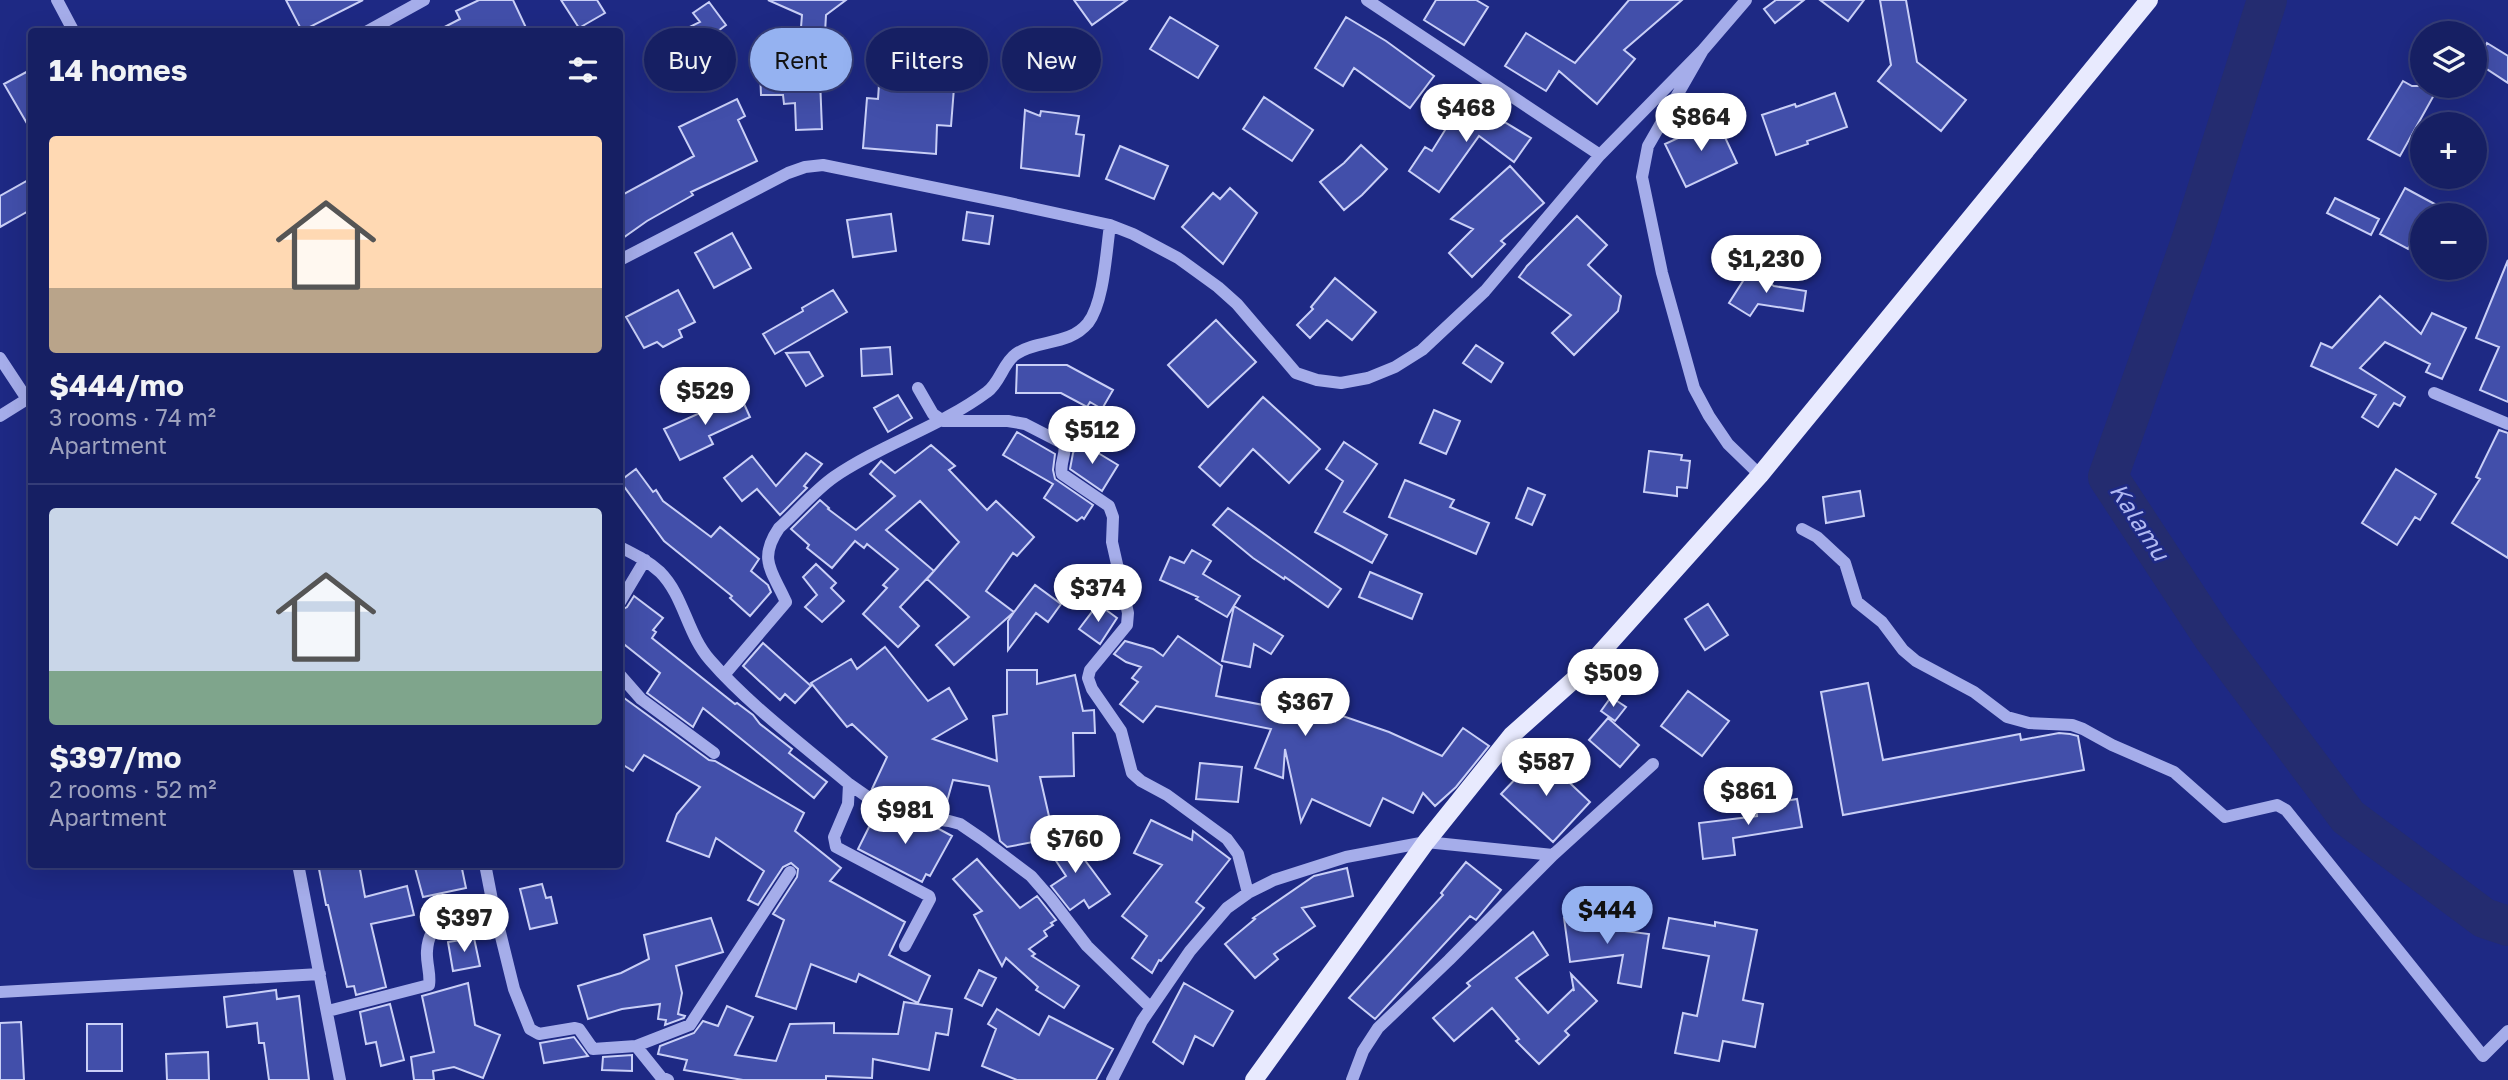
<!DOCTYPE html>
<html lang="en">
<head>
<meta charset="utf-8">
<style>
  :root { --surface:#161f63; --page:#1f2769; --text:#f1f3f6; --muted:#9ea2be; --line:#353d78; --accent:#95b2f1 }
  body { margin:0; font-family:"Golos Text",sans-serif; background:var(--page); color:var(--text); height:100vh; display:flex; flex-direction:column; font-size:26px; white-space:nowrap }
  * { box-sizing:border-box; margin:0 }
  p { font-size:23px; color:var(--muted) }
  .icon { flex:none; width:38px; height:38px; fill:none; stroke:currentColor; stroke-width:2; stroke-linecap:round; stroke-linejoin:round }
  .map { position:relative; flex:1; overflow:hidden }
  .sheet { position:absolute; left:28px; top:28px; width:595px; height:840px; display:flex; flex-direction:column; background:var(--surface); border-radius:7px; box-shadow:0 7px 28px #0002,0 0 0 2px var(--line) }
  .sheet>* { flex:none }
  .top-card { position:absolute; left:644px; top:28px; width:665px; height:63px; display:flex; gap:14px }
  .controls { position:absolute; left:2410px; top:21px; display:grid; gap:14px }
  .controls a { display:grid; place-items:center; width:77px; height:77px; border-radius:50%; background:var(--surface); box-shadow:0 7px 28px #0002,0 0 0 2px var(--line); font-size:35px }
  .price { position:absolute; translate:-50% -60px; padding:0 16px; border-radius:24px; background:#fff; color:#222; font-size:23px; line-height:46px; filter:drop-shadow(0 2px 4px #0008) }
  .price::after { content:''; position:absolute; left:50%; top:42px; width:21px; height:16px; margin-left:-10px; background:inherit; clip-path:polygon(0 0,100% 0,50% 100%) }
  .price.active { background:var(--accent); color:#111 }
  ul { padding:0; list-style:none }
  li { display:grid; align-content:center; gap:14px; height:371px; padding:0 21px }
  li+li { border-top:2px solid var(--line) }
  li span { display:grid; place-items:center; height:217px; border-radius:7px; color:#555 }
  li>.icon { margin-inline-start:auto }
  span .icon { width:126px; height:126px; fill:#fffc; stroke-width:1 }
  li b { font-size:30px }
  h2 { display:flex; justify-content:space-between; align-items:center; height:84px; padding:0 21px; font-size:30px }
  .tag { padding:0 24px; border-radius:32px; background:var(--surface); box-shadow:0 7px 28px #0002,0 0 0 2px var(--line); font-size:24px; line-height:63px }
  .tag.active { background:var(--accent); color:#111 }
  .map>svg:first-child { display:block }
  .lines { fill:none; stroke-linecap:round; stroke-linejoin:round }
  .river { stroke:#242c70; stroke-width:40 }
  .building { fill:#424faa; stroke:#c9cff7; stroke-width:2 }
  .minor { stroke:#a5adea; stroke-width:12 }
  .major { stroke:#e8eafe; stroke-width:18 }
  .labels { text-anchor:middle; stroke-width:5; stroke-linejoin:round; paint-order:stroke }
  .water-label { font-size:24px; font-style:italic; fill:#b0b8f1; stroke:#1e2984 }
</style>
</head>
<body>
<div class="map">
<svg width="2508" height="1080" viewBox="0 0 2508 1080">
  <rect width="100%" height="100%" fill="#1e2984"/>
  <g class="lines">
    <path class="river" d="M 2267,0 L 2192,238 L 2108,477 L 2213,637 L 2348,817 L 2484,918 L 2508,926"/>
  </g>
  <path class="building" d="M 286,0 L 363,0 L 302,31 Z
    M 479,0 L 513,0 L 528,32 L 435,32 L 460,19 L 456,11 Z
    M 561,0 L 597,0 L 605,13 L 579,28 Z
    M 768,0 L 846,0 L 826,15 L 824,51 L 836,50 L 835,79 L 820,79 L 822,129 L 796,130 L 795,103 L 784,104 L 783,95 L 761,95 L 760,70 L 782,68 L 781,53 L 799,52 L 802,15 Z
    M 1074,0 L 1127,0 L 1092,25 Z
    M 1436,0 L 1476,0 L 1488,7 L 1464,45 L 1424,20 Z
    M 1629,0 L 1682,0 L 1624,50 L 1635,59 L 1597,104 L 1559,71 L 1546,91 L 1505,66 L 1526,33 L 1575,63 Z
    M 1776,0 L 1804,0 L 1775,23 L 1764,9 Z
    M 1820,0 L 1864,0 L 1848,21 Z
    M 1880,0 L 1906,0 L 1917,62 L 1966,100 L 1941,131 L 1878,81 L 1891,65 Z
    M 709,2 L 726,25 L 702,43 L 708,55 L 671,74 L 655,44 L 700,22 L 693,13 Z
    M 1170,17 L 1218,46 L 1198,78 L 1150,49 Z
    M 1346,17 L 1386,41 L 1434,76 L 1410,108 L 1354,68 L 1343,86 L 1315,68 Z
    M 2487,43 L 2508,56 L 2508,83 L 2476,62 Z
    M 32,69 L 32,132 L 4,84 Z
    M 880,70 L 955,75 L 951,126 L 937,125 L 936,154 L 863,148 L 867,98 L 878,99 Z
    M 2403,81 L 2412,86 L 2439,86 L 2400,156 L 2368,139 Z
    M 1835,93 L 1847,127 L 1807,141 L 1808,144 L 1776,155 L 1762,115 L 1795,104 L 1796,107 Z
    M 1264,97 L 1313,130 L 1292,161 L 1243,129 Z
    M 1465,98 L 1531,138 L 1514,162 L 1479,136 L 1439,192 L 1409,171 L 1425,147 L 1432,151 Z
    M 737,99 L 745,116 L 738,120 L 757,161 L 691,192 L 693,195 L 647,221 L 620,240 L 620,196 L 694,156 L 679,127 Z
    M 1025,110 L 1040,116 L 1041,111 L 1079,116 L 1076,134 L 1084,135 L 1079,176 L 1021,168 Z
    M 1717,120 L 1737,163 L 1686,187 L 1665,144 Z
    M 1361,145 L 1387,169 L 1362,195 L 1344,210 L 1320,182 L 1344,163 Z
    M 1120,146 L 1168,166 L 1154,199 L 1106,179 Z
    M 1510,166 L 1544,203 L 1501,241 L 1505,244 L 1472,277 L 1449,253 L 1473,229 L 1451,219 Z
    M 32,178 L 32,209 L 0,227 L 0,196 Z
    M 1230,188 L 1257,213 L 1223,264 L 1182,227 L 1213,193 L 1220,199 Z
    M 2405,188 L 2455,215 L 2422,215 L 2422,244 L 2413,240 L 2408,249 L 2380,234 Z
    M 2335,198 L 2379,219 L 2371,235 L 2327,213 Z
    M 967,212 L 993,216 L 989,244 L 963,240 Z
    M 891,214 L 896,251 L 853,257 L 847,220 Z
    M 1577,216 L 1607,245 L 1588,265 L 1621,296 L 1618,311 L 1574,355 L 1552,333 L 1571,315 L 1519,277 L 1527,266 Z
    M 732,233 L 751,268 L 714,288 L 695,253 Z
    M 2508,260 L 2508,402 L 2480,390 L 2499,347 L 2476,338 Z
    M 1750,270 L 1774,286 L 1806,291 L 1803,311 L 1758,304 L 1750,316 L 1729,303 Z
    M 1335,278 L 1376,312 L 1352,340 L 1327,320 L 1310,338 L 1297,325 L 1313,309 L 1311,307 Z
    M 678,290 L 695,322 L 679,330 L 682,337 L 663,347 L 657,342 L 644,348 L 626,317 Z
    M 833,290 L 847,312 L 775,354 L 763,334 L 803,311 L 802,308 Z
    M 2380,296 L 2421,334 L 2432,313 L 2466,328 L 2442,379 L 2426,372 L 2430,364 L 2385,342 L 2360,368 L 2405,397 L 2400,406 L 2394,403 L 2378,427 L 2362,417 L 2376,395 L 2311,366 L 2321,343 L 2332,348 Z
    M 1216,320 L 1256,362 L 1208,407 L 1168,365 Z
    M 1476,345 L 1503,363 L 1491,382 L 1463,363 Z
    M 890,347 L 892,374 L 862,376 L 861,349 Z
    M 809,352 L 823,376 L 806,386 L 786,353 Z
    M 1017,365 L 1067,365 L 1113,390 L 1102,409 L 1090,402 L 1087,407 L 1061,393 L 1016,393 Z
    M 740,395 L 750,417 L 709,436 L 713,444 L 680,460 L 664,429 Z
    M 898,395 L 912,418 L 888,432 L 874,408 Z
    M 1263,397 L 1320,449 L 1289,483 L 1253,449 L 1220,486 L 1199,467 Z
    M 1434,410 L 1460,421 L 1446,454 L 1420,443 Z
    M 2499,430 L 2508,433 L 2508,558 L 2452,523 L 2480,479 L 2476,477 Z
    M 1017,432 L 1055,454 L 1053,470 L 1055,479 L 1093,505 L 1084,519 L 1082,517 L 1077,521 L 1044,498 L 1053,484 L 1003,455 Z
    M 1080,442 L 1118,465 L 1102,491 L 1070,469 L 1073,453 Z
    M 1344,442 L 1377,464 L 1344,512 L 1387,535 L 1372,563 L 1315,532 L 1343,481 L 1326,469 Z
    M 931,445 L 955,466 L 949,470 L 987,510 L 996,501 L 1034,537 L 1017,556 L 1013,553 L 986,591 L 1014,612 L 1035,585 L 1061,604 L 1048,622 L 1036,613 L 1008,650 L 1008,621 L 1014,612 L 954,665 L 936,645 L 969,617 L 927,579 L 959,542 L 920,501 L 886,530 L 934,571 L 900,607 L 919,626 L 898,647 L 863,614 L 887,588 L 883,585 L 898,569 L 867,544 L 864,548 L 855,541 L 832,568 L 807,548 L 809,545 L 791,529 L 820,500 L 829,508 L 828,509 L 856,530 L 895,496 L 870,474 L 881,461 L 895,473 Z
    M 1649,451 L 1682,455 L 1681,460 L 1690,461 L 1687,488 L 1677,487 L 1677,496 L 1644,492 Z
    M 806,453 L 822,464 L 804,486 L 807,488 L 780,515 L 757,489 L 742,501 L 724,478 L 752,456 L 776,486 Z
    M 636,469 L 653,492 L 656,490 L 663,501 L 711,537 L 720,527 L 759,559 L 751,571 L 768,585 L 771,592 L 750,616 L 730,598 L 732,596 L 664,541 L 620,481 Z
    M 2396,469 L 2436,494 L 2420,520 L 2415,517 L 2397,545 L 2362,523 Z
    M 1405,480 L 1454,500 L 1450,507 L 1489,523 L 1476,554 L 1389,517 Z
    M 1528,488 L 1545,495 L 1532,525 L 1516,518 Z
    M 1860,491 L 1864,516 L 1826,523 L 1823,497 Z
    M 1228,508 L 1341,589 L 1328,607 L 1285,577 L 1284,579 L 1253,558 L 1213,525 Z
    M 1192,550 L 1211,561 L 1203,574 L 1240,596 L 1227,617 L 1196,599 L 1198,597 L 1160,580 L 1170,557 L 1184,563 Z
    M 816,564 L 836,583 L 831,588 L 844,601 L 822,622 L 805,607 L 817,595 L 803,577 Z
    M 1370,572 L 1422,594 L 1412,619 L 1359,597 Z
    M 634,596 L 663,618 L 653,630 L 656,632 L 652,638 L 735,704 L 737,703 L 753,715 L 760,724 L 792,749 L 789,753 L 827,782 L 814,798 L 703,708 L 693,727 L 647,693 L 660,673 L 620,641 L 620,611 L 627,607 Z
    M 1098,604 L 1117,618 L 1100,644 L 1079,629 Z
    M 1708,604 L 1728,635 L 1705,650 L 1685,619 Z
    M 1234,606 L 1283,636 L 1271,654 L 1254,644 L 1250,667 L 1222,661 Z
    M 1178,636 L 1222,666 L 1216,696 L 1274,707 L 1289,686 L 1335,721 L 1337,714 L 1389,732 L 1442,756 L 1463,728 L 1489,746 L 1456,787 L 1435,806 L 1423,793 L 1413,813 L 1383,798 L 1370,826 L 1312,799 L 1301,822 L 1285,749 L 1283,778 L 1255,768 L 1271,729 L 1156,706 L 1143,722 L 1120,704 L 1138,682 L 1132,678 L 1141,667 L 1126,662 L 1114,654 L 1125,641 L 1153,649 L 1163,656 Z
    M 763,643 L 811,686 L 795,703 L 785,694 L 780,700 L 743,666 Z
    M 885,647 L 928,701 L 949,688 L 967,719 L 933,739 L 997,761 L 993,716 L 1007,714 L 1007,670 L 1037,670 L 1037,684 L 1075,675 L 1083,711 L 1094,710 L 1095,733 L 1073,733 L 1074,776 L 1040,777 L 1054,838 L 1007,847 L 1000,841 L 989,786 L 953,780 L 944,812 L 895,806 L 872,789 L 887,757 L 852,724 L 847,727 L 811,683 L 851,659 L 857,669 Z
    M 1868,683 L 1883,760 L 2020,734 L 2021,740 L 2059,733 L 2070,734 L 2078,736 L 2084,770 L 1843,815 L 1821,692 Z
    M 1688,691 L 1729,721 L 1702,756 L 1661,726 Z
    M 620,695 L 709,760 L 715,761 L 804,813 L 795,831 L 841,868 L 830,881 L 905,922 L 889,955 L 930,976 L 918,1003 L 859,974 L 856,982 L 811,964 L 796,1009 L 756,996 L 784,920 L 773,914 L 797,877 L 798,869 L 791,863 L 783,867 L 758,905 L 748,900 L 764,871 L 716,838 L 709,857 L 667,841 L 677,814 L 700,787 L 644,755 L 633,771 L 620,763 Z
    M 1611,697 L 1626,707 L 1615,721 L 1601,711 Z
    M 1608,718 L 1639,745 L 1620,767 L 1589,740 Z
    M 1539,754 L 1590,802 L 1553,842 L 1501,794 Z
    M 1200,763 L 1242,767 L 1238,802 L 1196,799 Z
    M 1797,799 L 1802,827 L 1733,838 L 1735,855 L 1703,859 L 1699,823 L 1757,816 L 1756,806 Z
    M 876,813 L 890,823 L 939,829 L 952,836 L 930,876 L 926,874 L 922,882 L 858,849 Z
    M 1151,820 L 1192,840 L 1193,831 L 1230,859 L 1196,902 L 1204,908 L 1161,961 L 1159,960 L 1152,973 L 1132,958 L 1147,936 L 1122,916 L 1162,865 L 1134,853 Z
    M 1064,832 L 1110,894 L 1089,908 L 1084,900 L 1070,910 L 1051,886 L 1066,876 L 1045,844 Z
    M 977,859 L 1020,908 L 1037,896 L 1056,920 L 1051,923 L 1053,925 L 1044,931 L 1047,936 L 1029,949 L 1035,954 L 1032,956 L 1079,986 L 1064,1008 L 1036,990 L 1038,987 L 1006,958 L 1002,966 L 974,915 L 982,911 L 953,879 Z
    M 1466,862 L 1501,890 L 1476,920 L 1470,916 L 1375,1019 L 1349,998 L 1443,895 L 1441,893 Z
    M 318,864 L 359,864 L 365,897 L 407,886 L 414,915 L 371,924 L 386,987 L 356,995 L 354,986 L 347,987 L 328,905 L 326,905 Z
    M 414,864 L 461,864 L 466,888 L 423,897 Z
    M 1347,868 L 1353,896 L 1302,908 L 1315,926 L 1274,954 L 1278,959 L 1255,978 L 1225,944 L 1255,919 L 1253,918 L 1314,876 Z
    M 542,884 L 546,898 L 551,897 L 557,923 L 530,929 L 520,889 Z
    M 1599,914 L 1601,928 L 1649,934 L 1641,987 L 1618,983 L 1623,955 L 1570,962 L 1564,918 Z
    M 711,918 L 723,952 L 676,966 L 682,993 L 678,1014 L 685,1016 L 684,1018 L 665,1025 L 666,1020 L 658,1019 L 660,1004 L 622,1009 L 588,1019 L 578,986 L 621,973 L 649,959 L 644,935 Z
    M 1669,918 L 1715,926 L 1715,922 L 1757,930 L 1743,1000 L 1763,1004 L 1755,1047 L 1723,1041 L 1719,1061 L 1675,1053 L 1683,1013 L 1697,1016 L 1709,956 L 1663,948 Z
    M 1533,932 L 1548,955 L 1516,978 L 1548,1013 L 1573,989 L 1574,991 L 1571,974 L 1597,1001 L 1565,1031 L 1569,1035 L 1539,1064 L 1516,1041 L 1519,1039 L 1492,1008 L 1454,1041 L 1433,1018 L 1470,986 L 1467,983 Z
    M 474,938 L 480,966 L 453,971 L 448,942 Z
    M 979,970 L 996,978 L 982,1006 L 965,998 Z
    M 468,983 L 475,1025 L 500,1035 L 483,1078 L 454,1067 L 433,1071 L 434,1080 L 414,1080 L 411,1057 L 434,1052 L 422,996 Z
    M 1184,983 L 1233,1011 L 1213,1046 L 1195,1036 L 1183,1064 L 1153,1042 Z
    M 276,990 L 277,999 L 299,996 L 309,1080 L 269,1080 L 264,1043 L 259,1043 L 257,1023 L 227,1027 L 224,997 Z
    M 904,1002 L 952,1009 L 948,1035 L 936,1033 L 929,1070 L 873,1059 L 872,1078 L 826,1076 L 826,1080 L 743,1080 L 684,1070 L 687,1060 L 658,1054 L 660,1046 L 694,1033 L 703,1021 L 718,1026 L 727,1006 L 753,1017 L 735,1055 L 776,1061 L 790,1024 L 834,1023 L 834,1033 L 898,1034 Z
    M 390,1004 L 404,1060 L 381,1066 L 376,1042 L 366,1044 L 360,1012 Z
    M 997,1009 L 1039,1035 L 1049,1016 L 1113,1049 L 1096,1080 L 1017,1080 L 982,1066 L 996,1029 L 988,1024 Z
    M 21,1022 L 24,1080 L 0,1080 L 0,1023 Z
    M 87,1024 L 122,1024 L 122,1071 L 87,1071 Z
    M 574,1037 L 588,1056 L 544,1063 L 540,1043 Z
    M 208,1052 L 209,1080 L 167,1080 L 166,1054 Z
    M 632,1055 L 632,1071 L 602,1070 L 603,1057 Z"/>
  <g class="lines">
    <path class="minor" d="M 57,0 L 74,32
      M 1367,0 L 1600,155
      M 1746,0 L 1703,50 L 1648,146 L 1642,177 L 1662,273 L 1694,388 L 1709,416 L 1728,444 L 1760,475
      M 366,32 L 424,0
      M 620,260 L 788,173 L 805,167 L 823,165 L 1009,203 L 1110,225 L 1133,234 L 1178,258 L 1218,287 L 1237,304 L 1296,373 L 1317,380 L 1341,383 L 1368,378 L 1395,367 L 1422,350 L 1485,291 L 1600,155 L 1703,50
      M 0,358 L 27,399
      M 918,388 L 933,414 L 943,421 L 1008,421 L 1025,424 L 1064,444 C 1067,454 1059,463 1062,474 L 1109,506 L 1113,517 L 1112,542 L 1128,613 L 1127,625 L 1090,670 L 1088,678 L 1092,689 L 1121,731 L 1132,773 L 1141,781 L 1167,795 L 1227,839 L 1238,854 L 1248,893
      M 2434,393 L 2508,424
      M 0,416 L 32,396
      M 1802,529 L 1817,537 L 1845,563 L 1857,602 L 1882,622 L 1903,650 L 1916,661 L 1974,692 L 2007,717 L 2029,723 L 2072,725 L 2083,729 L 2112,745 L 2174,772 L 2225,817 L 2277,805 L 2286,810 L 2483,1056 L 2508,1031
      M 620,547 C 634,554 648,561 660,572 C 684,596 687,634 710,660 C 748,704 804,746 849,784 L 848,804 L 834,837 L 836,847 L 929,896 L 930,899 L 905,946
      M 620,602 L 645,560
      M 620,675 L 641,699 L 714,753
      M 724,675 L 786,602 C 773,572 757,560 779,528 C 797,512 814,491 834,477 C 882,444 940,427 987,392 C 1000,383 1003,363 1016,354 C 1038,339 1069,346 1088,323 C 1104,302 1106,253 1110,225
      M 849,784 L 892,814 L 949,821 L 960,824 L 982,839 L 1031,876 L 1051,899 L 1087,946 L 1151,1008
      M 298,864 L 340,1080
      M 492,900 L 514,989 L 530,1029 L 539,1034 L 575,1028 L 579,1029 L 593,1049 L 636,1046 L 661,1077 L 668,1080
      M 0,992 L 320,974
      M 328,1011 L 429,985 C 431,974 426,963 427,951 C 429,914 464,909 492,900 L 485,864
      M 636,1046 L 690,1025 L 790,872
      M 1112,1080 L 1142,1021 L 1190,951 L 1227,908 L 1248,893 L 1274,880 L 1346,857 L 1426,842 L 1553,855
      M 1352,1080 L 1363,1051 L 1378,1028 L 1449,960 L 1553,855 L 1653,764"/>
    <path class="major" d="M 1254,1080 L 1426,842 L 1512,735 L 1587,668 L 1760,475 L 2149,0"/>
  </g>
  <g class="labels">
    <g class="water-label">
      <text transform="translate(2139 522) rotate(57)" y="8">Kalamu</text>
    </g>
  </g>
</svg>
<div class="controls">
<a><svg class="icon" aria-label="layers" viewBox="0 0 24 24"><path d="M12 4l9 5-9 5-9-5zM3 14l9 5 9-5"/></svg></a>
<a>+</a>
<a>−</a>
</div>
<b class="price" style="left:1466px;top:144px">$468</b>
<b class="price" style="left:1701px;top:153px">$864</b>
<b class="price" style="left:1766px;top:295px">$1,230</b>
<b class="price" style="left:705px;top:427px">$529</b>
<b class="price" style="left:1092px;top:466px">$512</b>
<b class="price" style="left:1098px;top:624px">$374</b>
<b class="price" style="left:1613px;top:709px">$509</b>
<b class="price" style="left:1305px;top:738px">$367</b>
<b class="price" style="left:1546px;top:798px">$587</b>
<b class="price" style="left:1748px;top:827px">$861</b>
<b class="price" style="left:905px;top:846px">$981</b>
<b class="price" style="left:1075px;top:875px">$760</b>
<b class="price active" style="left:1607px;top:946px">$444</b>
<b class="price" style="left:464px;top:954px">$397</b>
<div class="top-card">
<a class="tag">Buy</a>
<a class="tag active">Rent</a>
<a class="tag">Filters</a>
<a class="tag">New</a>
</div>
<section class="sheet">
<h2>14 homes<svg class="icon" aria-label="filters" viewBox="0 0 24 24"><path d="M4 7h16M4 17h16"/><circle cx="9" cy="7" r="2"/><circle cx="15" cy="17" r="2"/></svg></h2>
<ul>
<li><span style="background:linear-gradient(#ffd9b3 70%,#b9a48a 0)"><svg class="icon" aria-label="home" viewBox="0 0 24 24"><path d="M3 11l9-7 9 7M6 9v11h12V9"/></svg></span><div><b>$444/mo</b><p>3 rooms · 74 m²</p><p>Apartment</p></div></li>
<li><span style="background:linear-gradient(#c9d6e8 75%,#7fa58c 0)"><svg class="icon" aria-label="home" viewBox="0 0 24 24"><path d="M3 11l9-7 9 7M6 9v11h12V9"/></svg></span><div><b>$397/mo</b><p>2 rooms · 52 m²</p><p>Apartment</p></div></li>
</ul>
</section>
</div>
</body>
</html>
